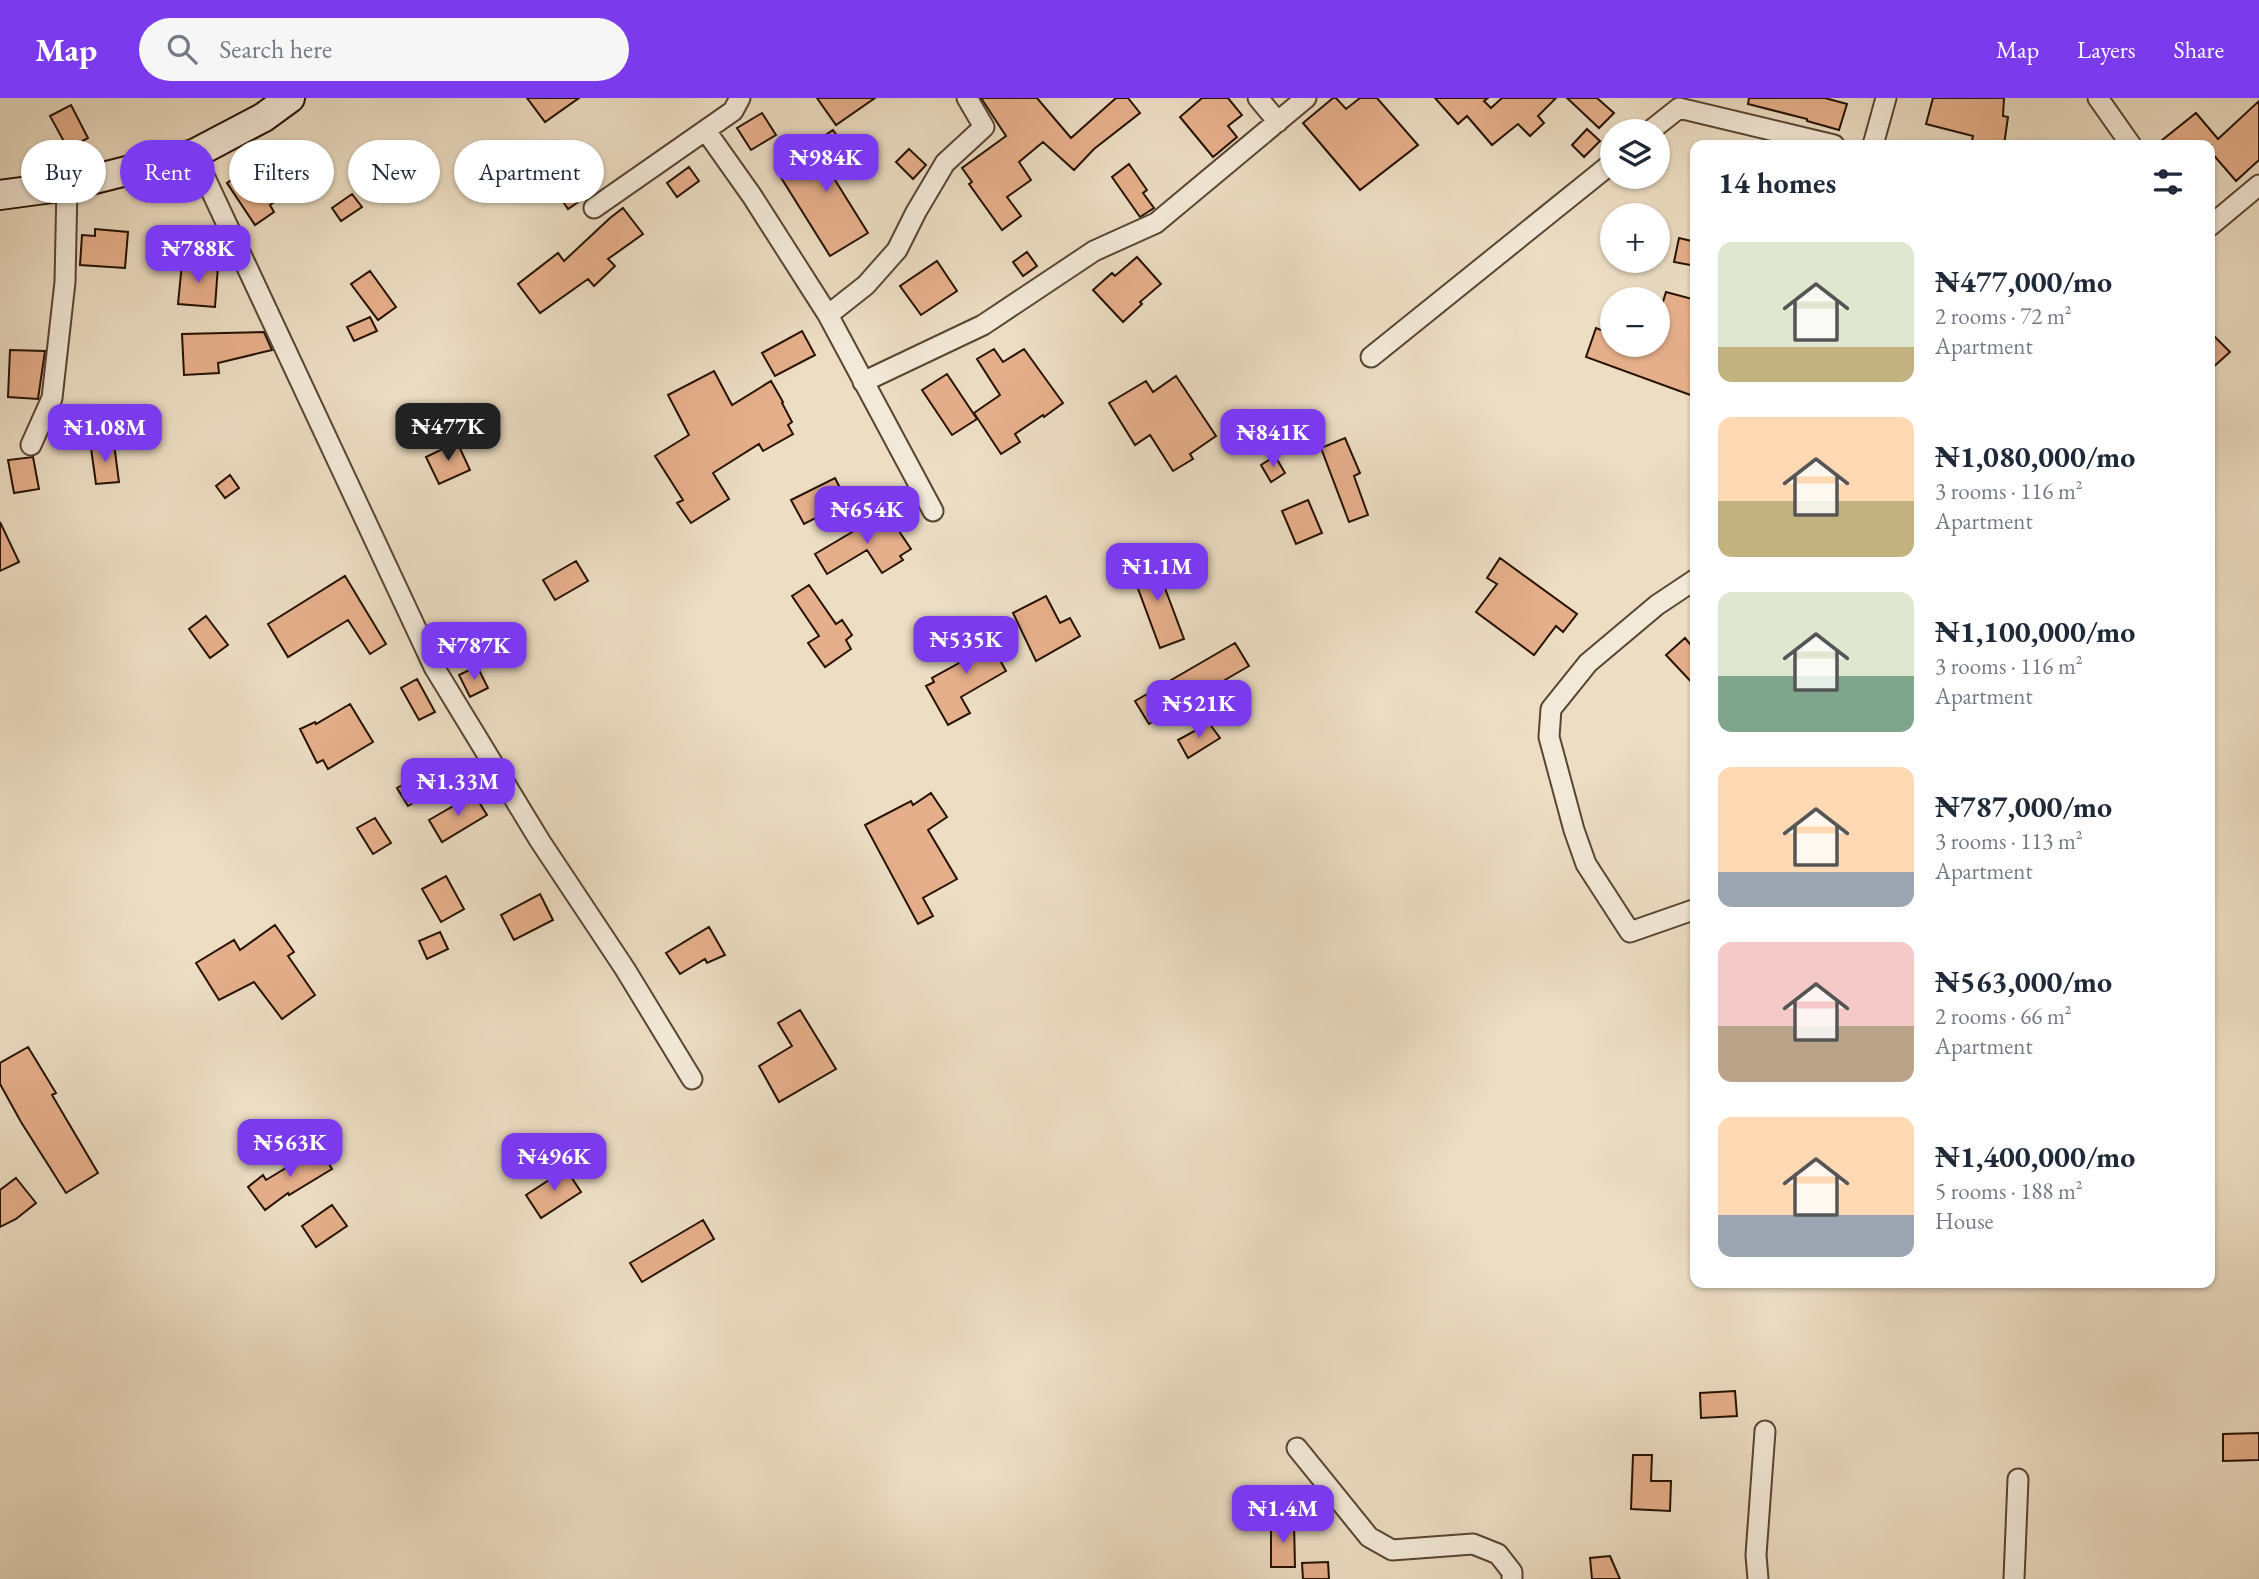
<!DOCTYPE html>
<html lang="en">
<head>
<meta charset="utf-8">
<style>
  :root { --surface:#fff; --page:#f6f6f7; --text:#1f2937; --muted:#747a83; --accent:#7c3aed }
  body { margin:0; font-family:"EB Garamond",serif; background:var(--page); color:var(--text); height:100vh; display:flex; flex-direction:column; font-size:26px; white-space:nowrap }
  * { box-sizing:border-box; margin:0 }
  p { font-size:23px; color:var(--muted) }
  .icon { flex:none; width:38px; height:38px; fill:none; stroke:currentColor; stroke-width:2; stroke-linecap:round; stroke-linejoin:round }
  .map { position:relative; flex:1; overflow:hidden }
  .panel { position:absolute; left:1690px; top:42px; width:525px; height:1148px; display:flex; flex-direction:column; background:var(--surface); border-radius:14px; box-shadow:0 2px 5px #0004 }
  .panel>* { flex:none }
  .banner { position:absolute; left:21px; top:42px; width:665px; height:63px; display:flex; gap:14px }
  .buttons { position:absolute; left:1600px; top:21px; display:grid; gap:14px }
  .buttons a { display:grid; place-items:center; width:70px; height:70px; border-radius:50%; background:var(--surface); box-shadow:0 2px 5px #0004; font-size:35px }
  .price { position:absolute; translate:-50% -60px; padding:0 16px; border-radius:14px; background:var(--accent); color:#fff; font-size:23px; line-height:46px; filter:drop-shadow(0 2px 4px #0008) }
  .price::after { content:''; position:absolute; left:50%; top:42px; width:21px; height:16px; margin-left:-10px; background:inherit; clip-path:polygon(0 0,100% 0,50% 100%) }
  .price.current { background:#222; color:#fff }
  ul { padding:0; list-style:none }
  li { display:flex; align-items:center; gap:21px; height:175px; padding:0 28px }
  li span { display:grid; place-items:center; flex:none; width:196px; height:140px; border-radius:14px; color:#555 }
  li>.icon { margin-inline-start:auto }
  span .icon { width:84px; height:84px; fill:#fffc; stroke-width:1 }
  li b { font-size:30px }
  h2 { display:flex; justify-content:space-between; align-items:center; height:84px; padding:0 28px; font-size:30px }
  .chip { padding:0 24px; border-radius:32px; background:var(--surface); box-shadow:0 2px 5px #0004; font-size:24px; line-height:63px }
  .chip.current { background:var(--accent); color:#fff }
  header { display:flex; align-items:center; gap:42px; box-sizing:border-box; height:98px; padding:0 35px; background:var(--accent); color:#fff }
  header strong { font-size:33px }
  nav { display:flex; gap:38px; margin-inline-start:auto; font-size:24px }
  .search { width:490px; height:63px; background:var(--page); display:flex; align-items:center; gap:18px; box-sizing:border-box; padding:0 24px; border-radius:38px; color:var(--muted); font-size:26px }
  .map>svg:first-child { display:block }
  .building { fill:#e6af8b; stroke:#261200; stroke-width:2 }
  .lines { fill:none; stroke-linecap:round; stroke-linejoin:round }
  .street-casing { stroke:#584531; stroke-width:23 }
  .secondary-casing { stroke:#261200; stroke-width:32 }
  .street { stroke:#f3e9d8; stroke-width:19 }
  .secondary { stroke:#f3e9d8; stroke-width:28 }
</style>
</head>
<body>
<header>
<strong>Map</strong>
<div class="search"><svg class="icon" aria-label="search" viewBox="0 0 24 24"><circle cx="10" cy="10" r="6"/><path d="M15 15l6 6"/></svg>Search here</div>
<nav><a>Map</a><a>Layers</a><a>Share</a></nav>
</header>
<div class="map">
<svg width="2259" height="1481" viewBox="0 0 2259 1481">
  <rect width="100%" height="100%" fill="#ecddc3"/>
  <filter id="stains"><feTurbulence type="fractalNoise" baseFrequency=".00286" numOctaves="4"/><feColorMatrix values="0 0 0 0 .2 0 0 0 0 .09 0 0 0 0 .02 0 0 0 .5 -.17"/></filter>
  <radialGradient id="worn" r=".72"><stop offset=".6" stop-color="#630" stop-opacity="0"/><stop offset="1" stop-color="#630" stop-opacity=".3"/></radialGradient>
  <path class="building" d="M 527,0 L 579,0 L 545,24 Z
    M 817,0 L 875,0 L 836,27 Z
    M 981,0 L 1037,0 L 1071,40 L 1116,0 L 1128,0 L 1140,15 L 1094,51 L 1074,72 L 1043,44 L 1019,64 L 1031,82 L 1007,99 L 1021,118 L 1002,132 L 969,86 L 972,84 L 962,70 L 1006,38 Z
    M 1202,0 L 1228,0 L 1242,17 L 1228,28 L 1237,39 L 1213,59 L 1180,19 Z
    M 1333,0 L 1336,0 L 1346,11 L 1360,0 L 1377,0 L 1418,47 L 1360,92 L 1303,25 Z
    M 1435,0 L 1488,0 L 1484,3 L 1491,10 L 1502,0 L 1556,0 L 1538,18 L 1544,25 L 1530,38 L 1518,26 L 1492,47 L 1467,18 L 1458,26 Z
    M 1567,0 L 1597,0 L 1614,15 L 1599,30 Z
    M 1749,0 L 1825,0 L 1847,6 L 1839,32 L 1807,23 L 1807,21 L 1748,6 Z
    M 1933,0 L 2004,0 L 2003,18 L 2008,19 L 2004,47 L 1971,47 L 1973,38 L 1926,26 Z
    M 2259,3 L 2259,62 L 2236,83 L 2210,53 L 2211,47 L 2156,47 L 2196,15 L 2218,41 Z
    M 71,7 L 88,40 L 68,51 L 50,18 Z
    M 762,15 L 776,37 L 751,52 L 737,30 Z
    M 1587,31 L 1600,43 L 1584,59 L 1572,47 Z
    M 833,32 L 857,67 L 835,82 L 868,135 L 830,158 L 780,78 L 819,52 L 814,45 Z
    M 554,43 L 578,80 L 573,83 L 584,100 L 568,111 L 532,57 Z
    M 909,51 L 926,67 L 913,81 L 896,64 Z
    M 270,57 L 294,91 L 270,107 L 274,114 L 255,127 L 227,85 Z
    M 1129,66 L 1147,92 L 1143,95 L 1154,110 L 1140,119 L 1112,79 Z
    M 689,69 L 699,83 L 677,99 L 667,85 Z
    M 352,96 L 362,109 L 341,123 L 332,110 Z
    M 623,110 L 643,136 L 608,161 L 615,168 L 594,188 L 588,181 L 540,215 L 518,186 L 558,155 L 564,163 L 610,120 Z
    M 95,131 L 128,134 L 125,170 L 80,167 L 82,137 L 95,138 Z
    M 1679,140 L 1696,144 L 1696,168 L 1674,164 Z
    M 1027,154 L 1037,168 L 1023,178 L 1013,164 Z
    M 1137,159 L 1161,186 L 1140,204 L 1142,206 L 1123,224 L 1093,192 L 1112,175 L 1115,178 Z
    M 937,163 L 957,193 L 921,217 L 900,188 Z
    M 182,165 L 218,168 L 215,209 L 178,206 Z
    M 370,173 L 396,209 L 378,222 L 351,186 Z
    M 1666,194 L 1696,202 L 1696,299 L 1586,259 L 1596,230 L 1612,236 L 1612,247 L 1657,247 L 1657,223 Z
    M 370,219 L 377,233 L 354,243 L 347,229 Z
    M 802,233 L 815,257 L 775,278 L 762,255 Z
    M 264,234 L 272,252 L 218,265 L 219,275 L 184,277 L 182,236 Z
    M 2210,234 L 2230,254 L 2210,272 Z
    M 994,251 L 1003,264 L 1024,251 L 1063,305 L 1044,319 L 1043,317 L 1015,336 L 1020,344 L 1001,356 L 974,315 L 1000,297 L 977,261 Z
    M 10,252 L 45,253 L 38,301 L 8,299 Z
    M 714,273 L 732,307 L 771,283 L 783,304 L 782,305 L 792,324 L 788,327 L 793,336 L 763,353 L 759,346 L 713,375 L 729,401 L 691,425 L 677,405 L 683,402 L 655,358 L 689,337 L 668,297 Z
    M 947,276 L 977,321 L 952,337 L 922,292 Z
    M 1176,278 L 1216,338 L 1190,356 L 1193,361 L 1173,373 L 1150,337 L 1135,347 L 1109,305 L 1146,283 L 1153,294 Z
    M 1345,340 L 1360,375 L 1354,378 L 1368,417 L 1349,424 L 1321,350 Z
    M 457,344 L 470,372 L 439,386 L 426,359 Z
    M 114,346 L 119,384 L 96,386 L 91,350 Z
    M 1275,358 L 1285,375 L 1271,384 L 1261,367 Z
    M 33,359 L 39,391 L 14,395 L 8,362 Z
    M 230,377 L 239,390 L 225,400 L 216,388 Z
    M 835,380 L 847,404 L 804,426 L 791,402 Z
    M 1308,402 L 1322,435 L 1296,446 L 1282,413 Z
    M 886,414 L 911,451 L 900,458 L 903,462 L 882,475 L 867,452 L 827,476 L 815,456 Z
    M 0,424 L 19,464 L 0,473 Z
    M 1500,460 L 1577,516 L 1563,534 L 1556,528 L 1534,557 L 1476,514 L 1497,486 L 1487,480 Z
    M 1154,461 L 1184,541 L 1160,550 L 1130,469 Z
    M 576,463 L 588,483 L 555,502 L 543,482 Z
    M 345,478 L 386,546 L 370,556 L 348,522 L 288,559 L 268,526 Z
    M 809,487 L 836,526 L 842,522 L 852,537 L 846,542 L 851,551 L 825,569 L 808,545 L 819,538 L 792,498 Z
    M 1046,498 L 1060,525 L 1070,520 L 1080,538 L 1036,563 L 1013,515 Z
    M 206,518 L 228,547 L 210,560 L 189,531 Z
    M 981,528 L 1006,573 L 961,599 L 970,615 L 948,627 L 926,588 L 934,584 L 932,580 L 968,560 L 958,541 Z
    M 1685,540 L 1696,553 L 1696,589 L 1666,557 Z
    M 1235,545 L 1249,568 L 1149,626 L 1135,603 Z
    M 477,568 L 488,590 L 470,599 L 459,577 Z
    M 417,581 L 435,614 L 419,622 L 401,590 Z
    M 350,606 L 373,644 L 328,671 L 323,662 L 317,665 L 300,631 L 315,624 L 316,626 Z
    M 1209,625 L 1220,640 L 1188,660 L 1178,642 Z
    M 416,679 L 427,697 L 408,708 L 397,690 Z
    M 931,695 L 947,719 L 928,732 L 957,781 L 923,800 L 933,818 L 918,826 L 865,727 L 911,703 L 913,707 Z
    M 474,696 L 487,717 L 442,744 L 429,722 Z
    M 375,720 L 391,745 L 373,756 L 357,730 Z
    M 446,778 L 464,811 L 441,824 L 422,791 Z
    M 540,796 L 553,822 L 514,842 L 501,817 Z
    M 275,827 L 294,854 L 288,858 L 315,897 L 282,921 L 254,884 L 219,902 L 196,865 L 234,842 L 240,852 Z
    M 709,829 L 725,857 L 707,865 L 705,861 L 680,876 L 666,855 Z
    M 440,834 L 448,851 L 427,861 L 419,843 Z
    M 800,912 L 836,971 L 779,1004 L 759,968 L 792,948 L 778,925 Z
    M 28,949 L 56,995 L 52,997 L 98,1075 L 66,1095 L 21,1024 L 0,986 L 0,965 Z
    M 319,1050 L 332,1071 L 289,1097 L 288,1095 L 265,1112 L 248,1089 L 263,1077 L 266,1082 Z
    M 566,1071 L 581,1094 L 541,1120 L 526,1097 Z
    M 16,1080 L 36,1105 L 16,1121 L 0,1129 L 0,1092 Z
    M 332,1107 L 347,1128 L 316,1149 L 302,1128 Z
    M 703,1122 L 714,1141 L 642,1184 L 630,1165 Z
    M 1735,1293 L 1737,1318 L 1701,1320 L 1700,1295 Z
    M 2259,1335 L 2259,1362 L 2223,1363 L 2223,1336 Z
    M 1633,1357 L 1652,1357 L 1651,1383 L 1671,1383 L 1670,1413 L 1631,1411 Z
    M 1271,1425 L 1294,1425 L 1295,1469 L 1271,1469 Z
    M 1610,1458 L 1620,1481 L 1592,1481 L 1590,1460 Z
    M 1328,1464 L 1329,1481 L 1303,1481 L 1302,1465 Z"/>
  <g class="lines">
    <g class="street-casing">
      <path id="street" d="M 1258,0 L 1278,24
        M 2098,0 L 2131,47
        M 706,33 L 752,98 L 828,217 L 933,413
        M 1650,33 L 1679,10 L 1834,47
        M 1873,47 L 1886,0
        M 194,56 L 434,569 L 540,743 L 625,871 L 692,981
        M 594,110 L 733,13 L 740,0
        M 2210,128 L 2259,87
        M 828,217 L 866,187 L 897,152 L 916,114 L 945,65 L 984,29 L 967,0
        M 1371,259 L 1612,65
        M 863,284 L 983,227 L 1094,153 L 1156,125 L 1306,0
        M 31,347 L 52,300 L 65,184 L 67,88
        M 1696,481 L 1657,507 L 1588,565 L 1551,611 L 1549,639 L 1574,732 L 1586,766 L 1630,834 L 1696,811
        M 1297,1350 L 1369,1439 L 1392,1452 L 1473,1446 L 1498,1456 L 1512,1474 L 1512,1481
        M 1758,1481 L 1756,1457 L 1765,1333
        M 2014,1481 L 2018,1381"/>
    </g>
    <g class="secondary-casing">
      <path id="secondary" d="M 0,97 L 67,88 L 194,56 L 264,19 L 290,0"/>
    </g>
    <use href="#street" class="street"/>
    <use href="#secondary" class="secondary"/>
  </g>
  <rect width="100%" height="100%" filter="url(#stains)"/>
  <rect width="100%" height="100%" fill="url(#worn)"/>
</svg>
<div class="buttons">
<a><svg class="icon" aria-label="layers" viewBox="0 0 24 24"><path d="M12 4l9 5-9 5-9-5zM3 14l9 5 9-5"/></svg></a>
<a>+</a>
<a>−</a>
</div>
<b class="price" style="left:826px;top:96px">₦984K</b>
<b class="price" style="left:198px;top:187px">₦788K</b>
<b class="price current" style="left:448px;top:365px">₦477K</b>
<b class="price" style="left:105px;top:366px">₦1.08M</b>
<b class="price" style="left:1273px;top:371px">₦841K</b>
<b class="price" style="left:867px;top:448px">₦654K</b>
<b class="price" style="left:1157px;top:505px">₦1.1M</b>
<b class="price" style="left:966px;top:578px">₦535K</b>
<b class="price" style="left:474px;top:584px">₦787K</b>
<b class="price" style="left:1199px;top:642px">₦521K</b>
<b class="price" style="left:458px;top:720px">₦1.33M</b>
<b class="price" style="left:290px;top:1081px">₦563K</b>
<b class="price" style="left:554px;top:1095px">₦496K</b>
<b class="price" style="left:1283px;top:1447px">₦1.4M</b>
<div class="banner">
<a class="chip">Buy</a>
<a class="chip current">Rent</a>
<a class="chip">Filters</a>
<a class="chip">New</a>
<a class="chip">Apartment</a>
</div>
<section class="panel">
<h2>14 homes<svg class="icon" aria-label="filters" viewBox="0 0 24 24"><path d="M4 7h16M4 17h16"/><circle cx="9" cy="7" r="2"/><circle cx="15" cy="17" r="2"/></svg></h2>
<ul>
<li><span style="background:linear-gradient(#dfe7d0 75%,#c2b280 0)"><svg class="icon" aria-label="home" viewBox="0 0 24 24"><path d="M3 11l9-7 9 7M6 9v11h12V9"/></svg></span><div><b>₦477,000/mo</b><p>2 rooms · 72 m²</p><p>Apartment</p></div></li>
<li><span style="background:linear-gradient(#ffd9b3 60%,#c2b280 0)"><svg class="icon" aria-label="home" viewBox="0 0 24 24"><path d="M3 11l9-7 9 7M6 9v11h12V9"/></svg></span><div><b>₦1,080,000/mo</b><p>3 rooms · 116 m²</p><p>Apartment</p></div></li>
<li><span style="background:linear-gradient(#dfe7d0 60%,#7fa58c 0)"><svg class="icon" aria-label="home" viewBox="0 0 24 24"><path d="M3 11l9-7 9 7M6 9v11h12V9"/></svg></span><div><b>₦1,100,000/mo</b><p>3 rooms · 116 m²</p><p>Apartment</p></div></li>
<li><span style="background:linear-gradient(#ffd9b3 75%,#9aa5b1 0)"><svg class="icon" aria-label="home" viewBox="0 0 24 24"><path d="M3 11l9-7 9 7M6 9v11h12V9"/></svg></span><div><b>₦787,000/mo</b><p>3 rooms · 113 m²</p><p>Apartment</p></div></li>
<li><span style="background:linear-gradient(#f6c9c9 60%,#b9a48a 0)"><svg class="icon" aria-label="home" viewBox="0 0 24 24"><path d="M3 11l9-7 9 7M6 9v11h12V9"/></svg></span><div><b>₦563,000/mo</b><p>2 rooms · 66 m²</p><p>Apartment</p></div></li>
<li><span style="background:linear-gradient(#ffd9b3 70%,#9aa5b1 0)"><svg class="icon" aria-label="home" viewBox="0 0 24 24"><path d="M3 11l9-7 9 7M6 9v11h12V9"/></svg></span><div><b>₦1,400,000/mo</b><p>5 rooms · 188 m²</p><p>House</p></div></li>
</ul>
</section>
</div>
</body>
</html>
